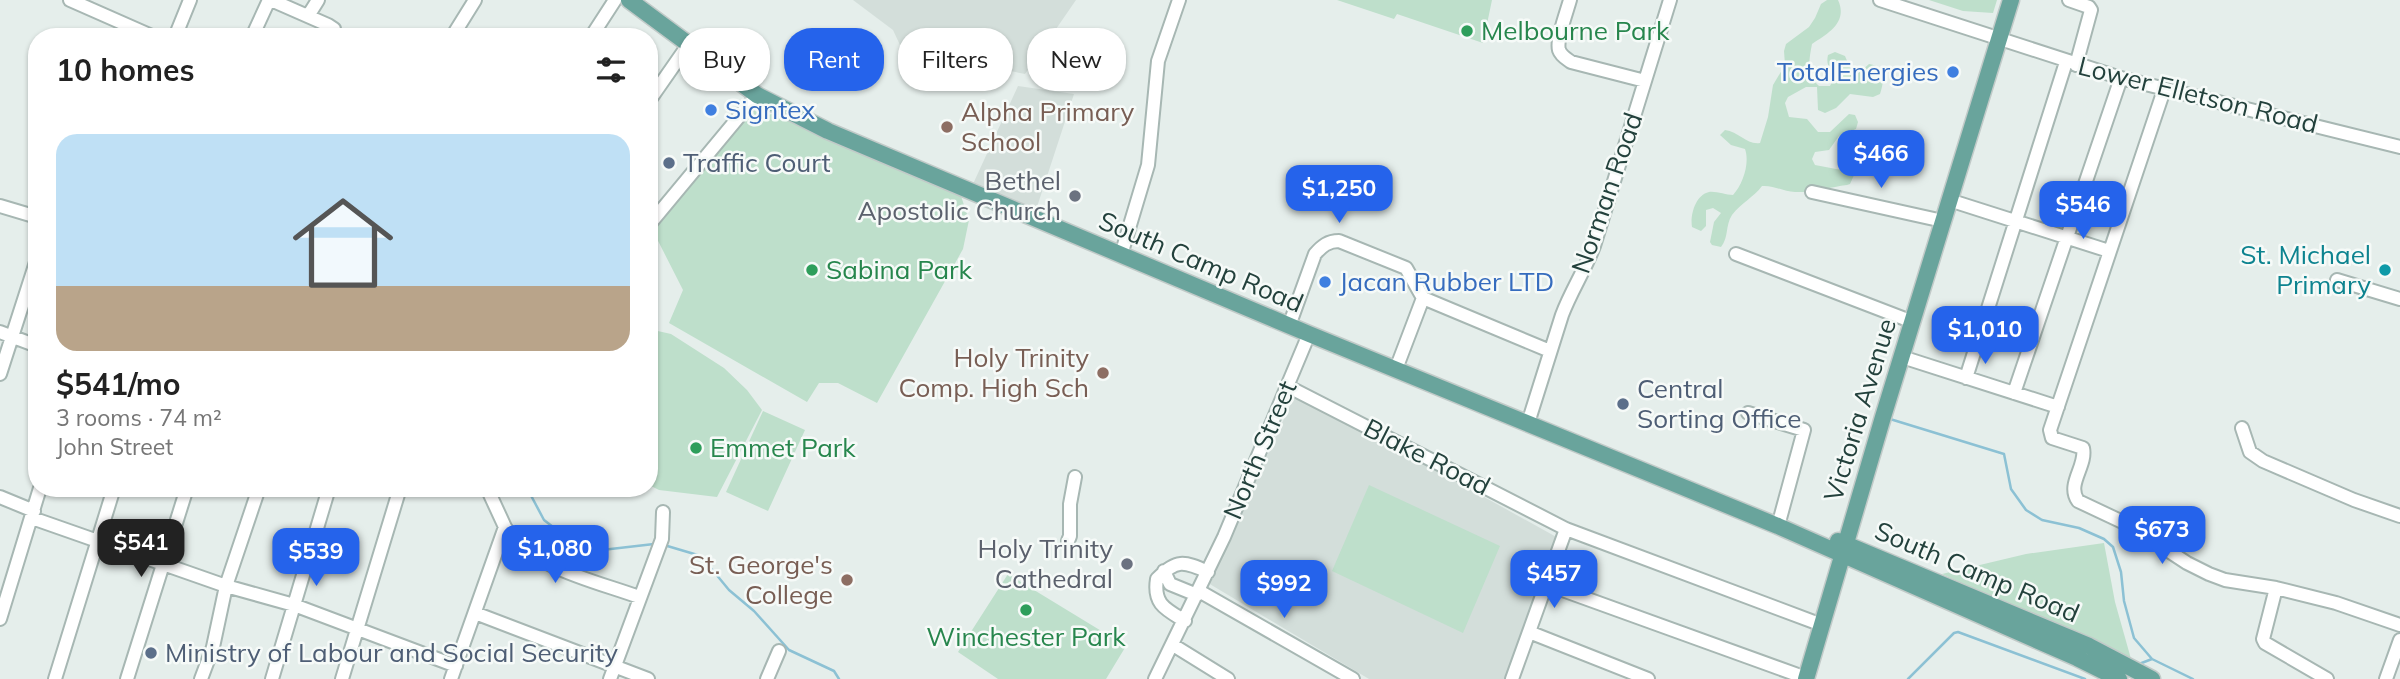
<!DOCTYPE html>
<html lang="en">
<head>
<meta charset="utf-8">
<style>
  :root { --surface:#fff; --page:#f2f2f2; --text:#222; --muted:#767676; --line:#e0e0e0; --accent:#2563eb }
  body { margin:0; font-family:Mulish,sans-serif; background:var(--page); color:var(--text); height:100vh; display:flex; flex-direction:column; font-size:26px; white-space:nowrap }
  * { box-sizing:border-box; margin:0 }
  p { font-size:23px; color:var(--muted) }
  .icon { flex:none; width:38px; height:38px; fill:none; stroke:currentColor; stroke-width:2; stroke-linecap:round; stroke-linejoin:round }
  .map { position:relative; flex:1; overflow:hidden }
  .details { position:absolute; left:28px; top:28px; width:630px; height:469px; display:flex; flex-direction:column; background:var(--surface); border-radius:28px; box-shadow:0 2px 5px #0004 }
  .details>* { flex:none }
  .hud { position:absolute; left:679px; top:28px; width:665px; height:63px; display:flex; gap:14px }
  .price { position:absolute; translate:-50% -60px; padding:0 16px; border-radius:14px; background:var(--accent); color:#fff; font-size:23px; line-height:46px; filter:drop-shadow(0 2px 4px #0008) }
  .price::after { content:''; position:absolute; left:50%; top:42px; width:21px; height:16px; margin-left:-10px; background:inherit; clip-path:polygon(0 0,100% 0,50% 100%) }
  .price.on { background:#222; color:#fff }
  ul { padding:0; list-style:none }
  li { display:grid; align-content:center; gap:14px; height:371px; padding:0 28px }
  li+li { border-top:2px solid var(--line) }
  li span { display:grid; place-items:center; height:217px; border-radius:21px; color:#555 }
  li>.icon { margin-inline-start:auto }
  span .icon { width:126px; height:126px; fill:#fffc; stroke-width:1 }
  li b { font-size:30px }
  h2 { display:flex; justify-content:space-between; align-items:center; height:84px; padding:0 28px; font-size:30px }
  .pill { padding:0 24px; border-radius:28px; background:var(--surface); box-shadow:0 2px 5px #0004; font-size:24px; line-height:63px }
  .pill.on { background:var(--accent); color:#fff }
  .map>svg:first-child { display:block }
  .built { fill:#d3deda }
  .green { fill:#bedfcb }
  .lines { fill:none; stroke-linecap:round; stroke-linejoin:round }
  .stream { stroke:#8cc1d4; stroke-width:2.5 }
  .minor-casing { stroke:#a7b7b3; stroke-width:16 }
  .major-casing { stroke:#c1cac8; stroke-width:19 }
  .minor { stroke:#fff; stroke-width:12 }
  .major { stroke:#69a49c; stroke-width:16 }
  .leisure-dot { fill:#2e9e5b; stroke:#f6faf8; stroke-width:2.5 }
  .shop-dot { fill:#3f7fe0; stroke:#f6faf8; stroke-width:2.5 }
  .education-dot { fill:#8d6e63; stroke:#f6faf8; stroke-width:2.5 }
  .service-dot { fill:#5c6f8a; stroke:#f6faf8; stroke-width:2.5 }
  .worship-dot { fill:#6b7280; stroke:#f6faf8; stroke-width:2.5 }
  .culture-dot { fill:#0f9aa8; stroke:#f6faf8; stroke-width:2.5 }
  .labels { text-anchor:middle; stroke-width:5; stroke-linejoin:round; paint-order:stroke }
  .leisure-label { font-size:26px; fill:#27864d; stroke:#f6faf8; text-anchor:start }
  .shop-label { font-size:26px; fill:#366cbe; stroke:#f6faf8; text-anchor:start }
  .street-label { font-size:26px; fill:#23413c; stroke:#f6faf8 }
  .education-label { font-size:26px; fill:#785e54; stroke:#f6faf8; text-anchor:end }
  .service-label { font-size:26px; fill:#4e5e75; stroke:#f6faf8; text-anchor:start }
  .worship-label { font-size:26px; fill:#5b616d; stroke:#f6faf8; text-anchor:end }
  .culture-label { font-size:26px; fill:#0d838f; stroke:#f6faf8; text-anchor:end }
</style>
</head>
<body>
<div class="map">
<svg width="2400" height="679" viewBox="0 0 2400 679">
  <rect width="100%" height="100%" fill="#e5eeeb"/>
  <path class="built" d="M 853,0 L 1076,0 L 1025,74 L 944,58 L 939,63 L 927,67 L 906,58 L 893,30 Z
    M 1018,86 L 1074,94 L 1035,213 L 973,184 Z
    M 1296,393 L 1560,539 L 1505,679 L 1369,679 L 1208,583 Z"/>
  <path class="green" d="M 1337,0 L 1492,0 L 1483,43 L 1397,14 L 1394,19 Z
    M 1827,0 L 1838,0 C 1848,22 1829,33 1812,44 C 1809,60 1806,74 1819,86 L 1830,86 C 1840,66 1824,73 1828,55 L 1835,52 L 1845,56 L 1853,75 L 1860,72 L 1869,64 C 1887,66 1884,81 1880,94 L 1873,97 L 1850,94 L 1836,108 L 1825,113 L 1818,110 L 1817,87 L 1806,87 L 1788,97 L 1785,103 L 1789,117 L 1807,119 L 1818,132 L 1830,132 L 1849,114 L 1855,115 L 1858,122 L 1856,129 L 1839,136 L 1829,150 L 1815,152 L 1812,159 L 1815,165 L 1852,172 L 1854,175 L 1850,184 L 1847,185 C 1830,187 1812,193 1795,192 C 1784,192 1774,185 1762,186 C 1754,197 1741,203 1732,215 C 1725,226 1729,237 1721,247 L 1712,245 L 1710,242 L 1714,222 L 1721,213 L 1713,208 L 1706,210 L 1706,226 L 1701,231 L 1692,227 C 1690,216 1695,195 1709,192 C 1716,191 1726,195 1733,195 C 1743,184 1750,163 1745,149 L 1731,145 L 1720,135 L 1725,130 C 1739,132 1747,145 1760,143 L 1768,117 L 1773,85 L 1785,65 L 1784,51 L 1786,44 L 1809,27 L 1815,18 L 1821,4 Z
    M 1929,0 L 1997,0 L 1993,13 L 1963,11 Z
    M 748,109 L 768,115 L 779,112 L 959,190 L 969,220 L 963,249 L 877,403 L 838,383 L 819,383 L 807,402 L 669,323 L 683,290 L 651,227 Z
    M 649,329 L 671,334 L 724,368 L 747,390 L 762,410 L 717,497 L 659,490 L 649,485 Z
    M 763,411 L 805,430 L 768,511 L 726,492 Z
    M 1369,485 L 1500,546 L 1463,633 L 1332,571 Z
    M 2104,543 L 2115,602 L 2133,666 L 2073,635 L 1942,574 L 2026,554 Z
    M 1008,574 L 1126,646 L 1106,679 L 998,679 L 958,652 Z"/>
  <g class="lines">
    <path class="stream" d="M 1890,419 L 2004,454 L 2011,489 L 2026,510 L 2042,520 L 2079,528 L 2104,539 L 2113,547 L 2121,572 L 2124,601 L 2134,638 L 2152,659 L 2193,679
      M 527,488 L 544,520 L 566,537 L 602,550 L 654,544
      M 664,545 L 701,556 L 729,590 L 754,611 L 789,650 L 834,671 L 839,679
      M 2139,664 L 2152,659
      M 1908,679 L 1954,633 L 1958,632 L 2085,679"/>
    <g class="minor-casing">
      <path id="minor" d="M 70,0 L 154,37
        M 271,0 L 328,25 L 334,29 L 333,37
        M 1570,0 C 1567,11 1556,40 1559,50 C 1561,56 1567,59 1571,62 L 1645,81
        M 1880,0 L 2121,78 L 2400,147
        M 2069,0 L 2089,7 L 2091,10 L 2076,65
        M 308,16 L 318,0
        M 175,37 L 190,0
        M 252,37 L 269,0
        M 452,37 L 475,0
        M 591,37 L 615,0
        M 2164,90 L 2050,430 L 2052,438 L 2083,448 C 2087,466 2066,484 2078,501 L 2129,525 L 2187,563 L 2209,574 L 2225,580 L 2276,588 L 2336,603 L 2400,625
        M 649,101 L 688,45
        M 1812,192 L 1943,221
        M 1949,200 L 2109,251
        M 0,206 L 37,217
        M 649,225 L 757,95
        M 1736,254 L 1913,322
        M 1121,255 L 1148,165 L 1158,61 L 1179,0
        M 2337,280 L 2400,299
        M 1289,326 L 1315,254 C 1322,246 1328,241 1339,241 L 1406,268 L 1423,298
        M 0,332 L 37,346
        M 1902,357 L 2058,407
        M 1396,369 L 1423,298 L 1550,351
        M 0,374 L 37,259
        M 1966,378 L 2066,62
        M 1287,386 L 1566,529 L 1822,625
        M 2014,393 L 2121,78
        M 1748,413 L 1804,430 L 1778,526
        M 1528,423 L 1562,315 C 1571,291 1585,270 1594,246 L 1670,0
        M 2242,428 L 2250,452 L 2263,461 L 2354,500 L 2400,516
        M 0,497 L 34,511
        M 32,518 L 226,586 L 294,605 L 456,666
        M 505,527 C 527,567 599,582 639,597
        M 1068,541 L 1070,536 L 1070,504 L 1075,477
        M 1164,571 L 1170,584 L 1197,595
        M 1546,584 L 1806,678
        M 2276,588 L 2263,639 L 2265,643 L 2327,679
        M 1199,591 L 1353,679
        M 475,613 L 648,679
        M 0,619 L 40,488
        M 1185,621 C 1165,609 1153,604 1157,579 C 1176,559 1184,561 1208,572
        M 1529,632 L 1648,679
        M 1173,645 L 1228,679
        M 55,679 L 114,488
        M 127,679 L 187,488
        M 201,679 L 213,647 L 226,586 L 259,488
        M 272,679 L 329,488
        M 342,679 L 400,488
        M 451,679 L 505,527 L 487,488
        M 610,679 L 662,539 L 663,512
        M 767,679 L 779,651
        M 1155,679 L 1224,537 L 1309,334
        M 1512,679 L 1566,529
        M 2386,679 L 2400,640"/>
    </g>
    <g class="major-casing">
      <path id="major" d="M 629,0 L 757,95 L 828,131 L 1309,334 L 1778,526 L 2077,658 L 2119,679
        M 1838,541 L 2089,646 L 2152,679
        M 1806,679 L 1883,417 L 2011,0"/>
    </g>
    <use href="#minor" class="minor"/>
    <use href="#major" class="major"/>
  </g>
  <g class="leisure-dot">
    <circle cx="1467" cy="31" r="7"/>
    <circle cx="812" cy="270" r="7"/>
    <circle cx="696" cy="448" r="7"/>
    <circle cx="1026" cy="610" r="7"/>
  </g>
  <g class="shop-dot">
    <circle cx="1953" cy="72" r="7"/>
    <circle cx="711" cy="110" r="7"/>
    <circle cx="1325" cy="282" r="7"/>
  </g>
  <g class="education-dot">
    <circle cx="947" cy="127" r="7"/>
    <circle cx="1103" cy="373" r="7"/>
    <circle cx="847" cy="580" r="7"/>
  </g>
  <g class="service-dot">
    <circle cx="669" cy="163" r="7"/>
    <circle cx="1623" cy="404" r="7"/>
    <circle cx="151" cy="653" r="7"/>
  </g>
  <g class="worship-dot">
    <circle cx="1075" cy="196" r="7"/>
    <circle cx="1127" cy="564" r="7"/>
  </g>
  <circle class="culture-dot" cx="2385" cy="270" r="7"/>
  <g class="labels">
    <g class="leisure-label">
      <text x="1481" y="40">Melbourne Park</text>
      <text x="826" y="279">Sabina Park</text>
      <text x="710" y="457">Emmet Park</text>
      <text x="1026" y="646" text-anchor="middle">Winchester Park</text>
    </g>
    <g class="shop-label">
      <text x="1939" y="81" text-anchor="end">TotalEnergies</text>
      <text x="725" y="119">Signtex</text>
      <text x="1339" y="291">Jacan Rubber LTD</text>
    </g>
    <g class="street-label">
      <text transform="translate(2198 95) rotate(14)" y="9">Lower Elletson Road</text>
      <text transform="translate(1607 193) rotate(-71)" y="9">Norman Road</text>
      <text transform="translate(1201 262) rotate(23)" y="9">South Camp Road</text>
      <text transform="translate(1860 410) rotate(-73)" y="9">Victoria Avenue</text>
      <text transform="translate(1260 450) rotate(-67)" y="9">North Street</text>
      <text transform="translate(1427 457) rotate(27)" y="9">Blake Road</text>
      <text transform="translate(1977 572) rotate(23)" y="9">South Camp Road</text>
    </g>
    <g class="education-label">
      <text x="961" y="121" text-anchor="start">Alpha Primary<tspan x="961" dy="30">School</tspan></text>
      <text x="1089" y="367">Holy Trinity<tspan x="1089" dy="30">Comp. High Sch</tspan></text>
      <text x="833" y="574">St. George's<tspan x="833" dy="30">College</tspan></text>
    </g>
    <g class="service-label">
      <text x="683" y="172">Traffic Court</text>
      <text x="1637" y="398">Central<tspan x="1637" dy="30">Sorting Office</tspan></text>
      <text x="165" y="662">Ministry of Labour and Social Security</text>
    </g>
    <g class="worship-label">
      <text x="1061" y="190">Bethel<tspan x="1061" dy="30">Apostolic Church</tspan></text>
      <text x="1113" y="558">Holy Trinity<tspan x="1113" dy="30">Cathedral</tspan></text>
    </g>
    <g class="culture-label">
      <text x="2371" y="264">St. Michael<tspan x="2371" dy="30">Primary</tspan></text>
    </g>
  </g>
</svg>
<b class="price" style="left:1881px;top:190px">$466</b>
<b class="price" style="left:1339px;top:225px">$1,250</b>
<b class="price" style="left:2083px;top:241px">$546</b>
<b class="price" style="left:1985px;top:366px">$1,010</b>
<b class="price" style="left:2162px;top:566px">$673</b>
<b class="price on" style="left:141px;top:579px">$541</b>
<b class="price" style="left:555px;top:585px">$1,080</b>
<b class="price" style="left:316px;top:588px">$539</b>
<b class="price" style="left:1554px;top:610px">$457</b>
<b class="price" style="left:1284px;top:620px">$992</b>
<div class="hud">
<a class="pill">Buy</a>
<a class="pill on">Rent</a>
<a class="pill">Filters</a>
<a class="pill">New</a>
</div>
<section class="details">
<h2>10 homes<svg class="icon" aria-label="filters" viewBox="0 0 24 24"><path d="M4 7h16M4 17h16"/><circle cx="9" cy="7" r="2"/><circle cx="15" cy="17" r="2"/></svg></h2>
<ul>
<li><span style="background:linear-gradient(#bfe0f5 70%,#b9a48a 0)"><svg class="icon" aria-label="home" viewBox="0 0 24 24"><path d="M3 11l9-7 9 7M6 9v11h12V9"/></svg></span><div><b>$541/mo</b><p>3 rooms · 74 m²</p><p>John Street</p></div></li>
</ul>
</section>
</div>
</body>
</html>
